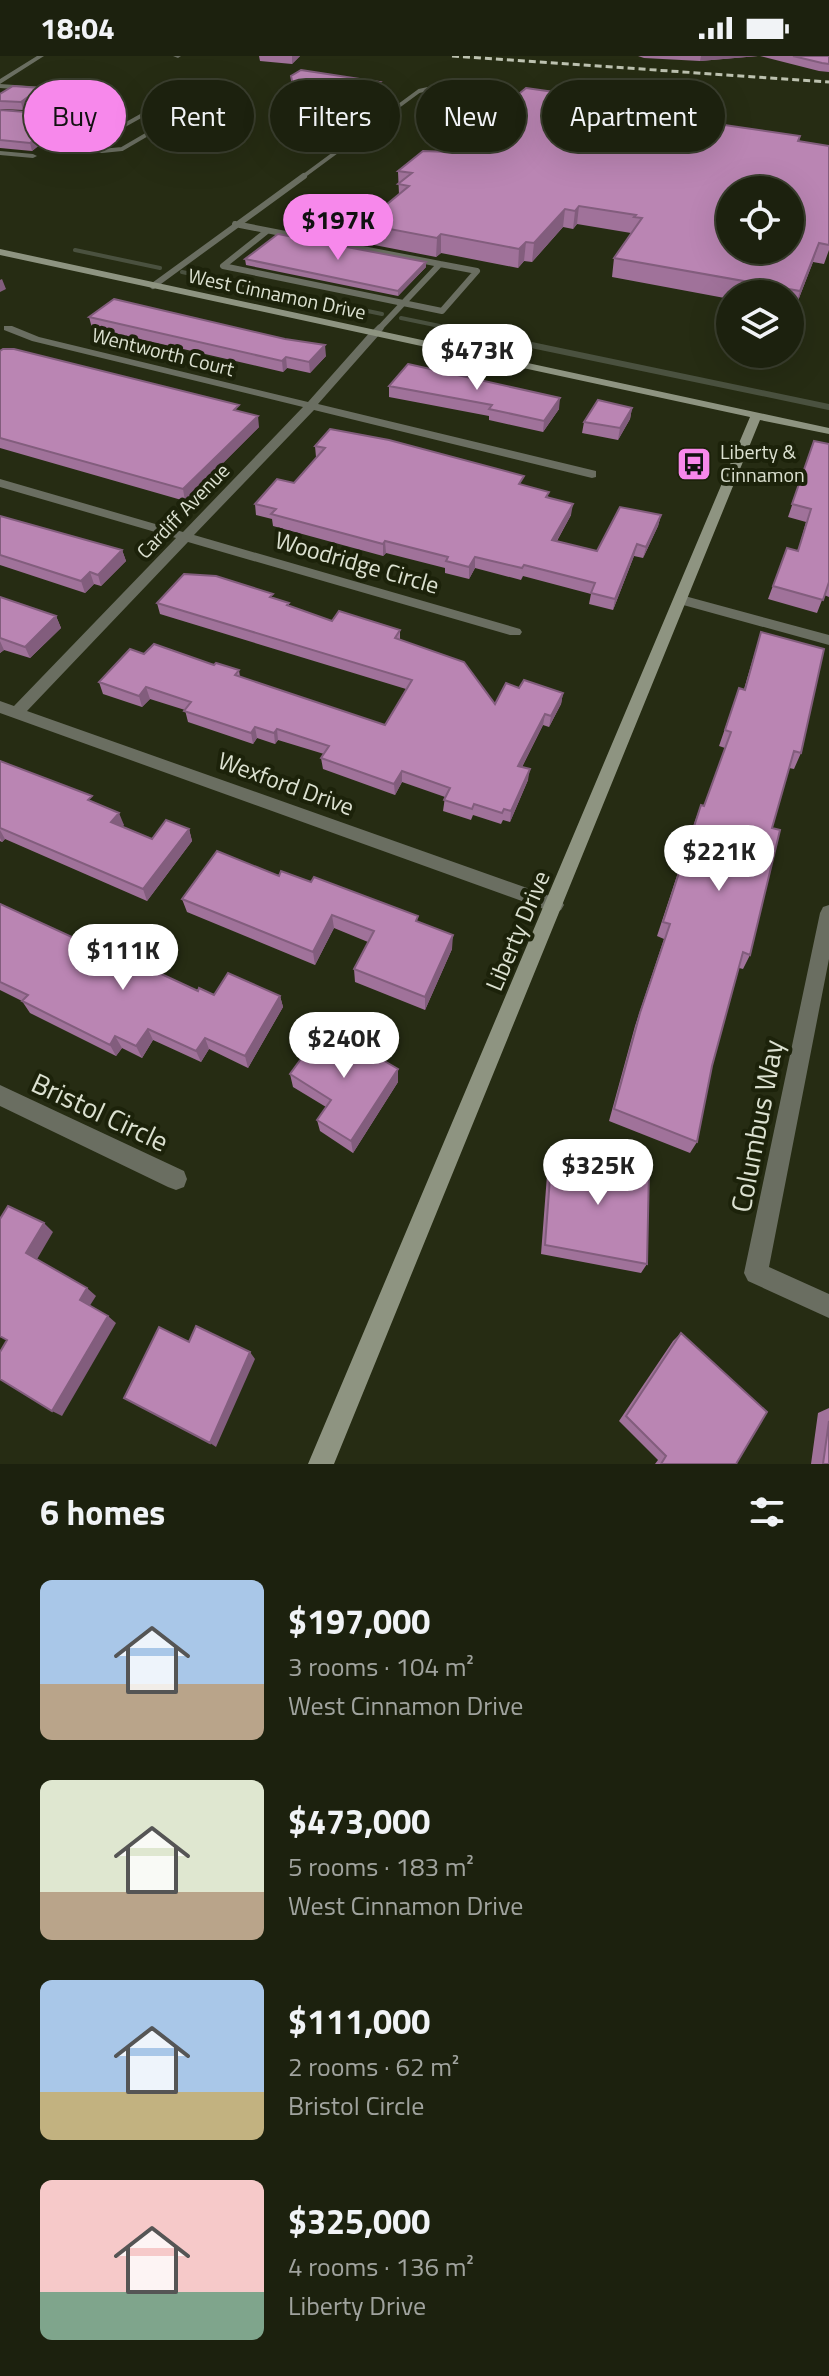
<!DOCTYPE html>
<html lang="en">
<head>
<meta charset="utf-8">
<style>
  :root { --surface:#1c210e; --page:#292e1c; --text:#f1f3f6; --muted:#a0a39e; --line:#3a3e2e; --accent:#f788eb }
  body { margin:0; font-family:"Titillium Web",sans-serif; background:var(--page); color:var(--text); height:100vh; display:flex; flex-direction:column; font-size:30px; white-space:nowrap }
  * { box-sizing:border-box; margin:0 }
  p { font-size:26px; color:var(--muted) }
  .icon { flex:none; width:44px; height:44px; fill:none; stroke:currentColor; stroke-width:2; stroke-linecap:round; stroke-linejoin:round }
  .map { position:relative; height:1408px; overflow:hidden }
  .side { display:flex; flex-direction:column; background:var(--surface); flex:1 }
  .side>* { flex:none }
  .guide { position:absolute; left:24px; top:24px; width:782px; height:72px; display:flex; gap:16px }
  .tools { position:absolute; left:716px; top:120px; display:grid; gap:16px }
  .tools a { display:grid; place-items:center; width:88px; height:88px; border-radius:50%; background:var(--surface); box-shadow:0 8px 32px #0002,0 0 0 2px var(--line); font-size:40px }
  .price { position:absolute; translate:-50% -68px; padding:0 18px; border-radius:28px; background:#fff; color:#222; font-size:26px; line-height:52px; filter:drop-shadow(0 2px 4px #0008) }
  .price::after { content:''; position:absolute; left:50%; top:48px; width:24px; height:18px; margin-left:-12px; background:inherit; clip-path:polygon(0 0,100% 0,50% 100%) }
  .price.on { background:var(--accent); color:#111 }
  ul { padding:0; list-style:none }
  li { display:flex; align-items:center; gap:24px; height:200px; padding:0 40px }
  li span { display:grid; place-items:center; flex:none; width:224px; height:160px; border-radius:12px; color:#555 }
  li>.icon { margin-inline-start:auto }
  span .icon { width:96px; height:96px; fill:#fffc; stroke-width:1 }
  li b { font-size:34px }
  h2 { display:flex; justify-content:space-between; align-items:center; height:96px; padding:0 40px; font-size:34px }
  .chip { padding:0 28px; border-radius:36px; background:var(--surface); box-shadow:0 8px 32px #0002,0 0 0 2px var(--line); font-size:28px; line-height:72px }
  .chip.on { background:var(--accent); color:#111 }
  .status { display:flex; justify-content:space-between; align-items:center; height:56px; padding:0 40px; background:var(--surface); direction:ltr }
  .status svg { height:22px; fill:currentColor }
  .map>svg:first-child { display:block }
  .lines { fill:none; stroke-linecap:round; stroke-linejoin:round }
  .stream-far1 { stroke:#4a513f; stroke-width:4 }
  .stream { stroke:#4a513f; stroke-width:6 }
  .lane-far2 { stroke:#6a6e61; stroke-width:4 }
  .lane-far1 { stroke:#6a6e61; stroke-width:6 }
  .lane { stroke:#6a6e61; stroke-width:7 }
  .street { fill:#6a6e61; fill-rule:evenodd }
  .secondary { fill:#8e9481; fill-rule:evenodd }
  .rail { stroke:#bdc2b0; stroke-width:3; stroke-dasharray:7 4; stroke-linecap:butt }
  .wall { fill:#a0729a }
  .shaded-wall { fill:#825d7d }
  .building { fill:#ba85b3; stroke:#825d7d; stroke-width:2; fill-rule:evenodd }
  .labels { text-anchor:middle; stroke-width:8; stroke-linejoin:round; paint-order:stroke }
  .far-street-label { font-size:20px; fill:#dce1d1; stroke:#1c220a }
  .far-poi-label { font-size:20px; fill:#dce1d1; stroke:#1c220a; text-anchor:start }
  .street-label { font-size:24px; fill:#dce1d1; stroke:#1c220a }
  .near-street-label { font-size:28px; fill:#dce1d1; stroke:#1c220a }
</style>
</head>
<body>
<div class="status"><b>18:04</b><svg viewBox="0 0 49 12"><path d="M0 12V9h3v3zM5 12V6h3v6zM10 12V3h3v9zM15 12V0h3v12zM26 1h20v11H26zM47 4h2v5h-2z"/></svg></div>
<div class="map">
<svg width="829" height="1408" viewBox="0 0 829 1408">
  <rect width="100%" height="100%" fill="#262c13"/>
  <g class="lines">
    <path class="stream-far1" d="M 75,194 L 160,212
      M 182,216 L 382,258
      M 401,262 L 459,274"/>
    <path class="stream" d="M 450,272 L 829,351"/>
    <path class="lane-far2" d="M 0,30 L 58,34 L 24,59
      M 182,37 L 211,41 L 122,93 L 102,95 L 87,90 Z
      M 100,65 L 122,68
      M 301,122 L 419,35 L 437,31 L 526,43"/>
    <path class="lane-far1" d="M 235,168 L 440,208 L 378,274
      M 267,175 L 223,210 L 442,255 L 477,215 L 440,208
      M 153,230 L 304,120"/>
    <path class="lane" d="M 375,277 L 380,272"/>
    <path class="street" d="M 37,0 L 44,0 L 0,28 L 0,23 Z
      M 173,0 L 181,0 L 178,2 Z
      M 43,59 L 100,63 L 104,65 L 100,67 L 46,63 Z
      M 0,95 L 33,98 L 37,100 L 33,102 L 0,99 Z
      M 4,270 L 12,270 L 39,281 L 308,346 L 371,275 L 375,274 L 380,277 L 379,279 L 318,348 L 596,415 L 596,421 L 592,422 L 314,354 L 194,479 L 520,573 L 522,576 L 520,579 L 510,579 L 188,486 L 27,655 L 561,844 L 564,849 L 561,854 L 555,857 L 0,657 L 0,645 L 14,650 L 176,482 L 0,431 L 0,423 L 183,476 L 303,351 L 32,285 L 4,274 Z
      M 681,539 L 829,579 L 829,589 L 676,547 L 674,544 Z
      M 829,849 L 829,903 L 769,1211 L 829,1238 L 829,1262 L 748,1225 L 744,1217 L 820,857 L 823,851 Z
      M 0,1029 L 184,1115 L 187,1123 L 184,1131 L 176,1134 L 168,1131 L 0,1050 Z"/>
    <path class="secondary" d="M 0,193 L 829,372 L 829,378 L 760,364 L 334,1408 L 308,1408 L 750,361 L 0,199 Z"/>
    <path class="rail" d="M 452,0 L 829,26"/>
  </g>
  <path class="wall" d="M 259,0 L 300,0 L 292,8 L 260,5 Z
    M 638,0 L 758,0 L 700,5 L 644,2 Z
    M 760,0 L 829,0 L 829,16 L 819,15 Z
    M 291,20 L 381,37 L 322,75 L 297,54 Z
    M 40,32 L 42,40 L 23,54 L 0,53 L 0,38 Z
    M 98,38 L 99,42 L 79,58 L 38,55 L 37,51 Z
    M 561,45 L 800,80 L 799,85 L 829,90 L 829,194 L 824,208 L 813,206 L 794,255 L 790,254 L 790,238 L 730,238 L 730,243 L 612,221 L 614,202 L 631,177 L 577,168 L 573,173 L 563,171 L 532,206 L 524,205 L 518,212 L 441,197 L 436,201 L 364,187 L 363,168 L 399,139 L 398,115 L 449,96 Z
    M 0,54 L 65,59 L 67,67 L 32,95 L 0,92 Z
    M 245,203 L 426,211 L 398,240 L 246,209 Z
    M 89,261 L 326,300 L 310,317 L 287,312 L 283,316 L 92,272 Z
    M 0,295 L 240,356 L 259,371 L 185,445 L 0,392 Z
    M 389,330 L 559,353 L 543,376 L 489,364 L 489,360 L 389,341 Z
    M 632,352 L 630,363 L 618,384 L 582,377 L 584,366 Z
    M 814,385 L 829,388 L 829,541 L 824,539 L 817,557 L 768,543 L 787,492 L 798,495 L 806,466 L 788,461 Z
    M 315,390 L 523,429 L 549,441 L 571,459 L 557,485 L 597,495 L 661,459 L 658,470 L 643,502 L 634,500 L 613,554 L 589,548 L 591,538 L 523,520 L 521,524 L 475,512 L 469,523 L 445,517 L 445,512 L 386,497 L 383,500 L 273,470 L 272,463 L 256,459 L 255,448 L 294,427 L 317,401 L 316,401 Z
    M 0,460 L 122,494 L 126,505 L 101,530 L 94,528 L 85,537 L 0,509 Z
    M 0,541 L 56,560 L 61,572 L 30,602 L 4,594 L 0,597 Z
    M 274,542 L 289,547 L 289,550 L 332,565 L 400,574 L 400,583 L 495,648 L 519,632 L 563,637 L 561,648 L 549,671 L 543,669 L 522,711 L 528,724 L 510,766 L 503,764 L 501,768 L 473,759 L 471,764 L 443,755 L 445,741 L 402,726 L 395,739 L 323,713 L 321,702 L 324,698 L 278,684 L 275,688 L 257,682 L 253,688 L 188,666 L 185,654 L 150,643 L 142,651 L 103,638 L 99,626 L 144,598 L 239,614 L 240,621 L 385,669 L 406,633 L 160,558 L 157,547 Z
    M 761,576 L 801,697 L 794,713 L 789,712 L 772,772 L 750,899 L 743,913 L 739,912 L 712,1010 L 697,1086 L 690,1097 L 609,1065 L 635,970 L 664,883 L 657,880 L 695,765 L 701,749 L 704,750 L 725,692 L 719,690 L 739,632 L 744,633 Z
    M 0,705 L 95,747 L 124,769 L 122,770 L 152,783 L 189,773 L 192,785 L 147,845 L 5,783 L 2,786 L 0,785 Z
    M 279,820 L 418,866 L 452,893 L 425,954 L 355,926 L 354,913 L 368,886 L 334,872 L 315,909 L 187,856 L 182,843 Z
    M 0,848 L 126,906 L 198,935 L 214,939 L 280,940 L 283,951 L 248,1012 L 209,993 L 201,1006 L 153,984 L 142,1002 L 122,992 L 116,1000 L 30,957 L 22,945 L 0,934 Z
    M 398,1013 L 398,1026 L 353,1097 L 320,1075 L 317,1064 L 326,1051 L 293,1031 L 290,1018 Z
    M 552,1095 L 647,1208 L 641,1217 L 541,1198 L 548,1106 Z
    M 681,1277 L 736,1408 L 655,1408 L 658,1404 L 619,1365 L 673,1285 Z
    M 829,1352 L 829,1408 L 811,1408 L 818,1357 Z"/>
  <path class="shaded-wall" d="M 292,0 L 300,0 L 292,8 Z
    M 701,0 L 758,0 L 700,5 Z
    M 380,26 L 381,37 L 322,75 L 321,63 Z
    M 40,32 L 42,40 L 23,54 L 21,46 Z
    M 561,37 L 560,53 L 553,44 Z
    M 98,38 L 99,42 L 79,58 L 78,54 Z
    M 65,59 L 67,67 L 32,95 L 30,87 Z
    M 579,150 L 577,168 L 573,173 L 575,155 Z
    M 565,153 L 563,171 L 532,206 L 534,187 Z
    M 441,178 L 441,197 L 436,201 L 437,182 Z
    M 526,186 L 524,205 L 518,212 L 519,193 Z
    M 819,187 L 813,206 L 794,255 L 800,235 Z
    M 426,206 L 426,211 L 398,240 L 398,235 Z
    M 2,223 L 6,233 L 0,236 L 0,224 Z
    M 325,289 L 326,300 L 310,317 L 309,306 Z
    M 286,301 L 287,312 L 283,316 L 282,305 Z
    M 560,342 L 559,353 L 543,376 L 544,365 Z
    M 632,352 L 630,363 L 618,384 L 620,372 Z
    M 258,360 L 259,371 L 185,445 L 183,433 Z
    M 573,448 L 571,459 L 551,495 L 552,484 Z
    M 661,459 L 658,470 L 643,502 L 646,491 Z
    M 385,485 L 386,497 L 383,500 L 383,488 Z
    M 637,488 L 634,500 L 613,554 L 615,543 Z
    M 122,494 L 126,505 L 101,530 L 98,519 Z
    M 475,501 L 475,512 L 469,523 L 469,511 Z
    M 90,516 L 94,528 L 85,537 L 81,525 Z
    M 56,560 L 61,572 L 30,602 L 25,591 Z
    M 0,585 L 4,594 L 0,597 Z
    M 146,631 L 150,643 L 142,651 L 139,640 Z
    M 563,637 L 561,648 L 549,671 L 551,660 Z
    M 545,658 L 543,669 L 517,721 L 518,710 Z
    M 255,671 L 257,682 L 253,688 L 251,677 Z
    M 277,673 L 278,684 L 275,688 L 274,677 Z
    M 530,713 L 528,724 L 510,766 L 511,755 Z
    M 402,715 L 402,726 L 395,739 L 394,728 Z
    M 119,757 L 124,769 L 116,778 L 111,766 Z
    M 189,773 L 192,785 L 147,845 L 143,833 Z
    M 0,774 L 5,783 L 2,786 L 0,782 Z
    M 332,859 L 334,872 L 315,909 L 313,896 Z
    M 453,879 L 452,893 L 425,954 L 425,941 Z
    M 280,940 L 283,951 L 248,1012 L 245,1000 Z
    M 148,973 L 153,984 L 142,1002 L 136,990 Z
    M 115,980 L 122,992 L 116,1000 L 110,989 Z
    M 205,982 L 209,993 L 201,1006 L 196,995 Z
    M 398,1013 L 398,1026 L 353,1097 L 351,1085 Z
    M 44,1167 L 53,1176 L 36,1205 L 26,1197 Z
    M 87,1232 L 96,1240 L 89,1251 L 80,1244 Z
    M 108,1260 L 116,1267 L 62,1360 L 52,1355 Z
    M 250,1296 L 255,1303 L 216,1391 L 210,1387 Z"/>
  <path class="building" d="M 793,0 L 829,0 L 829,8 L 822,7 Z
    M 301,14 L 380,26 L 321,63 L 296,43 L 291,20 Z
    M 13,30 L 40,32 L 21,46 L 0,45 L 0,38 Z
    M 526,32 L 561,37 L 553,44 L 800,80 L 798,85 L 829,90 L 829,189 L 819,187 L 800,235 L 614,202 L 642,162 L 634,161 L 636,159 L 579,150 L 575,155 L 565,153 L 534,187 L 526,186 L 519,193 L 441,178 L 437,182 L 363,168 L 409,130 L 398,128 L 412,117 L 398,115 L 423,95 L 449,96 ZM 730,134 L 790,134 L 790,194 L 730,194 Z
    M 59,35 L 98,38 L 78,54 L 37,51 Z
    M 0,54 L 65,59 L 30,87 L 0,84 Z
    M 278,178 L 426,206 L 398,235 L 245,203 Z
    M 114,243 L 285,283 L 325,289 L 309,306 L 286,301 L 282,305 L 89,261 Z
    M 3,293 L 14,293 L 239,349 L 234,354 L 258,360 L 183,433 L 0,382 L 0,295 Z
    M 408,308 L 560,342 L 544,365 L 489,353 L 492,349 L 389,330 Z
    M 598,344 L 632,352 L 620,372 L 584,366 Z
    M 330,373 L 389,384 L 524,420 L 519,428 L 549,436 L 546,441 L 573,448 L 552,484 L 597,495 L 620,451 L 661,459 L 646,491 L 637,488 L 615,543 L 591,537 L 595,527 L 524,509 L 522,512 L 475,501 L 469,511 L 446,505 L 448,501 L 385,485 L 383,488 L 271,458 L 276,453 L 255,448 L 277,423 L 294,427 L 325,392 L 315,390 Z
    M 814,385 L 829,388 L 829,526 L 823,544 L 773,530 L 787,492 L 798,495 L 811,453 L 792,448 Z
    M 0,460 L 122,494 L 98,519 L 90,516 L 81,525 L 0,499 Z
    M 184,518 L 216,520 L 273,538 L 270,541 L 289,547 L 287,549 L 332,565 L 339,555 L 400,574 L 395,582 L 464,606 L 495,648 L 506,627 L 519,632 L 524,624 L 563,637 L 551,660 L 545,658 L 518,710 L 530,713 L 511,755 L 504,753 L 502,757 L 474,748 L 472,753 L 444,744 L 450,732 L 402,715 L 394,728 L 321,702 L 329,690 L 277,673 L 274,677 L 255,671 L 251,677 L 184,655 L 191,646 L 146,631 L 139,640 L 99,626 L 130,593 L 144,598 L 154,588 L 214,609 L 216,607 L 239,614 L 235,619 L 385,669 L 412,624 L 157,547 Z
    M 0,541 L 56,560 L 25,591 L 0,582 Z
    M 761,576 L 824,593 L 801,697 L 794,695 L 772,772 L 780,774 L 750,899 L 743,896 L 712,1010 L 697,1086 L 614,1053 L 640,957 L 670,868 L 663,866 L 701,749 L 704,750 L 731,676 L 725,674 L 739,632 L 745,634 Z
    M 0,705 L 92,740 L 88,744 L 119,757 L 111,766 L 152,783 L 166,764 L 189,773 L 143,833 L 0,772 Z
    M 217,795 L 279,820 L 281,815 L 311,826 L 314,821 L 418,860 L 416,865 L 453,879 L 425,941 L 354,913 L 374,875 L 332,859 L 313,896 L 182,843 Z
    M 0,848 L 126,906 L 129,903 L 198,935 L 199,932 L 214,939 L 228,917 L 280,940 L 245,1000 L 205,982 L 196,995 L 148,973 L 136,990 L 115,980 L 110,989 L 22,945 L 28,939 L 0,926 Z
    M 325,970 L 398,1013 L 351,1085 L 317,1064 L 331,1044 L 290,1018 Z
    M 552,1095 L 649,1112 L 647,1208 L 545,1189 Z
    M 8,1150 L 44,1167 L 26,1197 L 87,1232 L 80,1244 L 108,1260 L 52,1355 L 0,1323 L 0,1296 L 7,1284 L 0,1280 L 0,1163 Z
    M 196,1270 L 250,1296 L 210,1387 L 124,1342 L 159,1271 L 189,1286 Z
    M 681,1277 L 767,1356 L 736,1408 L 661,1408 L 666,1400 L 626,1360 Z
    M 829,1365 L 829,1408 L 823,1408 Z"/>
  <defs>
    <g id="bus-square" transform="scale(1.8)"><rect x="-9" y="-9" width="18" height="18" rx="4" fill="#f788eb" stroke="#1c220a"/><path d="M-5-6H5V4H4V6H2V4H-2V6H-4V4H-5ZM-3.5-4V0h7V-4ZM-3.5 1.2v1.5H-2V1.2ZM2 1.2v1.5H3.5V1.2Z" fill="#111"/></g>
  </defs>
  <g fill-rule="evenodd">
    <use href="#bus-square" x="694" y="408"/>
  </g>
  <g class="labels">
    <g class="far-street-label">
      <text transform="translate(277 238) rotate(12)" y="7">West Cinnamon Drive</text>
      <text transform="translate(163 296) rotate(14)" y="7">Wentworth Court</text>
      <text transform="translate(183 455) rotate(-46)" y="7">Cardiff Avenue</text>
    </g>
    <g class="far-poi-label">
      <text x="720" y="403">Liberty &amp;<tspan x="720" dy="23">Cinnamon</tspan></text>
    </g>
    <g class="street-label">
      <text transform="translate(357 507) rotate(16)" y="8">Woodridge Circle</text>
      <text transform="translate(286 728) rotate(20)" y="8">Wexford Drive</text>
      <text transform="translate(518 875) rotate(-67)" y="8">Liberty Drive</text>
    </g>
    <g class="near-street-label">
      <text transform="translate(100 1056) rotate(25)" y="10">Bristol Circle</text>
      <text transform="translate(757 1070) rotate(-79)" y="10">Columbus Way</text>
    </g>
  </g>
</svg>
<div class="tools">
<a><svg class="icon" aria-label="locate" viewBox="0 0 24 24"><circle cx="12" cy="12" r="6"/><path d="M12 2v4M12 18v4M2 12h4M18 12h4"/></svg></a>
<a><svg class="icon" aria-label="layers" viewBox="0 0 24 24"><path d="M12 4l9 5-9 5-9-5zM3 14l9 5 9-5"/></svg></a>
</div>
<b class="price on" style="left:338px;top:206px">$197K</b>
<b class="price" style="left:477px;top:336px">$473K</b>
<b class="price" style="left:719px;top:837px">$221K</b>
<b class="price" style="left:123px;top:936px">$111K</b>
<b class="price" style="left:344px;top:1024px">$240K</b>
<b class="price" style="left:598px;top:1151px">$325K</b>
<div class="guide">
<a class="chip on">Buy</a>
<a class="chip">Rent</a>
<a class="chip">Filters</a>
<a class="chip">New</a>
<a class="chip">Apartment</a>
</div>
</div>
<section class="side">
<h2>6 homes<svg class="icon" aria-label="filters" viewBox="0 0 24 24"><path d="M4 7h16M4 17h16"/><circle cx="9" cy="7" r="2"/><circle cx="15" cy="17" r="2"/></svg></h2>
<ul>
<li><span style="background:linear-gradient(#a9c7e8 65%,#b9a48a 0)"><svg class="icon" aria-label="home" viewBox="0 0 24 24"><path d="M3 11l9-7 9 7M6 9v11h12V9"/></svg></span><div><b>$197,000</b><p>3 rooms · 104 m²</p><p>West Cinnamon Drive</p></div></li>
<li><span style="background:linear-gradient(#dfe7d0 70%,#b9a48a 0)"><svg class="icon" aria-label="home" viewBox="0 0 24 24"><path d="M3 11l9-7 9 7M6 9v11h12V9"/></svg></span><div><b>$473,000</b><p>5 rooms · 183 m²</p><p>West Cinnamon Drive</p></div></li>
<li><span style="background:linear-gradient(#a9c7e8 70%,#c2b280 0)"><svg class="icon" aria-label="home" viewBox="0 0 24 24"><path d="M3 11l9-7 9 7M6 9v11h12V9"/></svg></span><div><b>$111,000</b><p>2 rooms · 62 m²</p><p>Bristol Circle</p></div></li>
<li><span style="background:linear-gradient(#f6c9c9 70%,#7fa58c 0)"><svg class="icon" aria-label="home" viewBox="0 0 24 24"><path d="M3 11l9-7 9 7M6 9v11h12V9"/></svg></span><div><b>$325,000</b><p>4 rooms · 136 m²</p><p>Liberty Drive</p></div></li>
</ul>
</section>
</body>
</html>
